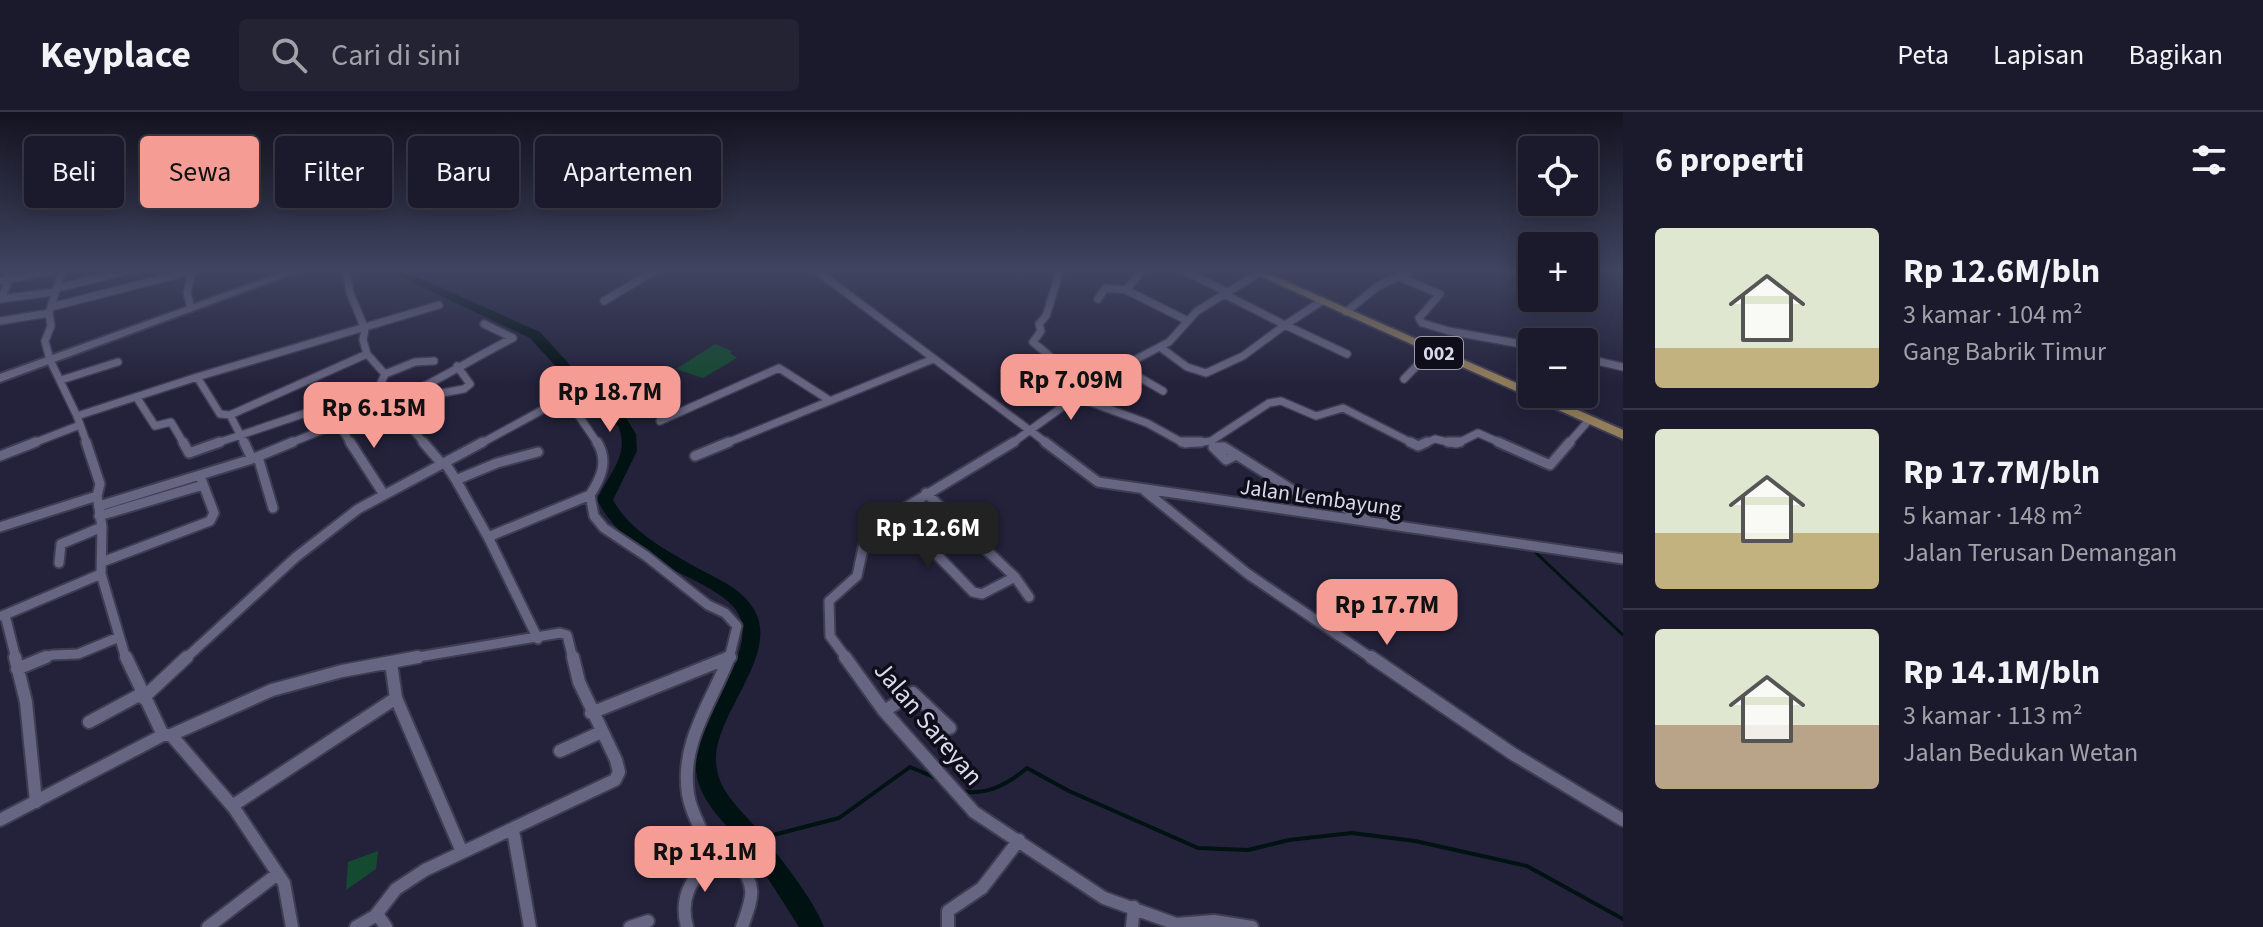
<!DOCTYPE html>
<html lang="id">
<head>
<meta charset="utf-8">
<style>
  :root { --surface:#1b1a2c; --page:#242334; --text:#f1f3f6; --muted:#a0a1a9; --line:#393848; --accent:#f59c94 }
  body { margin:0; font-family:"Source Sans 3",sans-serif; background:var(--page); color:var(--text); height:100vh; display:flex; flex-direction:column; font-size:30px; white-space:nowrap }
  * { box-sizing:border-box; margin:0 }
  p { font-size:26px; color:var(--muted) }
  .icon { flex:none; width:44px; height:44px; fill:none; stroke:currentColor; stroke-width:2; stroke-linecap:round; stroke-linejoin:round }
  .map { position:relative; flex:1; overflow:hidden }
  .details { display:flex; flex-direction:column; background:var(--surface); width:640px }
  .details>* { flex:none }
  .hud { position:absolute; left:24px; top:24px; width:760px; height:72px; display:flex; gap:16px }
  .controls { position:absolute; left:1518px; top:24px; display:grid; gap:16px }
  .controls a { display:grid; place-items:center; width:80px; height:80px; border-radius:8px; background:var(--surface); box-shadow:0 4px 20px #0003,0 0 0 2px var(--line); font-size:40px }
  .price { position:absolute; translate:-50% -68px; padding:0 18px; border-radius:16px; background:var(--accent); color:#111; font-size:26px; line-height:52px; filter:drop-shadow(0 2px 4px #0008) }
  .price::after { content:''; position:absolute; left:50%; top:48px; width:24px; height:18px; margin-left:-12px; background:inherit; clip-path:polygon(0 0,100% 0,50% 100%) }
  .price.current { background:#222; color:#fff }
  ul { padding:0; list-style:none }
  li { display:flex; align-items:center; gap:24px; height:200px; padding:0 32px }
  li+li { border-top:2px solid var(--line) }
  li span { display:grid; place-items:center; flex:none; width:224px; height:160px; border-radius:8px; color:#555 }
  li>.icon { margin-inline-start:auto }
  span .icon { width:96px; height:96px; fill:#fffc; stroke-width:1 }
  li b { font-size:34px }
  h2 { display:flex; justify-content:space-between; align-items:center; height:96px; padding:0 32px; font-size:34px }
  .tag { padding:0 28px; border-radius:8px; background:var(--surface); box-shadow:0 4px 20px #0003,0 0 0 2px var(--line); font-size:28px; line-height:72px }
  .tag.current { background:var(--accent); color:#111 }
  header { display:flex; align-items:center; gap:48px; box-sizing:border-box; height:112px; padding:0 40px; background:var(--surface); border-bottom:2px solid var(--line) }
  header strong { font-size:38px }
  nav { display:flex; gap:44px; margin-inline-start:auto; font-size:28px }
  .search { width:560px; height:72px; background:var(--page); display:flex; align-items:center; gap:20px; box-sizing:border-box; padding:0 28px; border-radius:8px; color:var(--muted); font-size:30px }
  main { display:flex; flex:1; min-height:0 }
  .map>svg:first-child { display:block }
  .green { fill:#144a30 }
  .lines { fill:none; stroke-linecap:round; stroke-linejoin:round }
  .stream-far1 { stroke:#011212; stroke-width:3 }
  .stream { stroke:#011212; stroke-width:4 }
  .river { fill:#011212; fill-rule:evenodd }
  .minor-far2-casing { stroke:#3f3d52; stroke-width:10 }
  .minor-far1-casing { stroke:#3f3d52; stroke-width:13 }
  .minor-casing { stroke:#3f3d52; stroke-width:16 }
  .secondary-casing { stroke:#3f3d52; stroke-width:4 }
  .primary-casing { stroke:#3f3d52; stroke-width:4 }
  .minor-far2 { stroke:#666582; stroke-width:7 }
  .minor-far1 { stroke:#666582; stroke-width:9 }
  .minor { stroke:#666582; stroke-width:12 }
  .secondary { fill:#666582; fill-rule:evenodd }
  .primary { fill:#927e5a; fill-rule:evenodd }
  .labels { text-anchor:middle; stroke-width:7; stroke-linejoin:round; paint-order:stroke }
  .shield { fill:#0e0d19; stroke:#9d9cac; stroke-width:2 }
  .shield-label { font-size:20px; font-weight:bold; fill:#dadaeb }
  .street-label { font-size:22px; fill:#dadaeb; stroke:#0e0d19 }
  .near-street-label { font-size:26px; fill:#dadaeb; stroke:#0e0d19 }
</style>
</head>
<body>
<header>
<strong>Keyplace</strong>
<div class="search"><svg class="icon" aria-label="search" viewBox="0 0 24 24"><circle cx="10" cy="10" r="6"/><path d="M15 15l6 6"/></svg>Cari di sini</div>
<nav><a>Peta</a><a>Lapisan</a><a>Bagikan</a></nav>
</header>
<main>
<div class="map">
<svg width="1623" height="815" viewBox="0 0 1623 815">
  <rect width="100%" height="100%" fill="#24223b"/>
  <path class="green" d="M 715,232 L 732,239 L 730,241 L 737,246 L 703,266 L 676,257 Z
    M 378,739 L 376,757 L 346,778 L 348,750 Z"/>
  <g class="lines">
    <path class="stream-far1" d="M 1533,438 L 1623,523"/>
    <path class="stream" d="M 961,679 C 987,684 1008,672 1027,656 L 1069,679 L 1198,736 L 1248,738 L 1289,728 L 1352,721 L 1415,729 L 1527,754 L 1623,807
      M 754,728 L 839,706 L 910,655 L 936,666"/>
    <path class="river" d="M 388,159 L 404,159 L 540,220 L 581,265 L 623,301 L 636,322 L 637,339 L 613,388 C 631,421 671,441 703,459 C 724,470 743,478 755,499 C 779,544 715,601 716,648 C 716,681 745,700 763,724 C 783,750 812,785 824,815 L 799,815 C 783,790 767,764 749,739 C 731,716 703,695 697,665 C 685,610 757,551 740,505 C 732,483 687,466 667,454 C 638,437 613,418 597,388 C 608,363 631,342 618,314 L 571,271 L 530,226 Z"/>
    <g class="minor-far2-casing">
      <path id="minor-far2" d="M 62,159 L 49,201 L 51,214 L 45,229 L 50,248 L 77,304 L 87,332
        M 346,159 L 350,181 L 365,217 L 363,228 L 367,242 L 385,262 L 376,282 L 381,294
        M 817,159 L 1048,332
        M 1060,159 L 1046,204 L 1039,212 L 1041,219 L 1033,230 L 1073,264 L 1091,274
        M 1185,159 L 1227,180
        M 1399,165 L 1440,182 L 1419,206 L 1422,211 L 1449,219 L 1532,234
        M 0,169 L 51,159
        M 58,176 L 126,159
        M 1126,178 L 1142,159
        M 1224,182 L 1285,213 L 1322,189
        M 0,187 L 54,180
        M 1,187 L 9,168 L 8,159
        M 1098,187 L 1105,176 L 1126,178 L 1188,209
        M 604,189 L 654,159
        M 51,195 L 191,159
        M 191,196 L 187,181 L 192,159
        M 1346,200 L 1378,174 L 1410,159
        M 0,209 L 49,201
        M 1160,235 L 1187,255 L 1206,261 L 1243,244 L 1285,213 L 1347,242
        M 1584,246 L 1623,255
        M 1120,254 L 1163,279
        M 385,262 L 415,250 L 434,249
        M 197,265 L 439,193
        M 1404,267 L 1432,238
        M 61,268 L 118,250
        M 1076,285 L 1147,311 L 1185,332 L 1211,329 L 1269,291 L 1281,289 L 1316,304 L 1343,296 L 1414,332
        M 137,286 L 155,314 L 171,310 L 184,332
        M 389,291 C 432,273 471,247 513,226 L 484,212
        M 422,291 L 440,306
        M 399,302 L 425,332
        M 230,303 L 367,242
        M 77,304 L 197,265 L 220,302 L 230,303 L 245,332
        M 660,309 L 779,256 L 829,288
        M 339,313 L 351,332
        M 31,332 L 80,313
        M 214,332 L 377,277
        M 288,332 L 389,291 L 399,302 L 442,281 L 464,277 L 470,272 L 457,254
        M 480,332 L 566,285 L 598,332
        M 724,332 L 933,247
        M 1011,332 L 1108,262 L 1169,230 L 1197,199 L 1259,161
        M 1423,332 L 1435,327 L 1456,332 L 1478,321 L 1503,332
        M 1568,332 L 1589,308"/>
    </g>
    <g class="minor-far1-casing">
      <path id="minor-far1" d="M 86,330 L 100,372 L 97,384 L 102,415 L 101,462 L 126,547
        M 183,330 L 189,341 L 220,330
        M 244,330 L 252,347
        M 350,330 L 383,381
        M 423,330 L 442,352
        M 597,330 C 609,349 601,366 590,383 L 594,404 L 604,416 L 646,444 L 708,493 L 725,501 L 737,514 L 729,547
        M 1045,330 L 1098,370 L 1623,447
        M 1182,330 L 1201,330
        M 1410,330 L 1418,334 L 1427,330
        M 1448,330 L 1460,330
        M 1498,330 L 1550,353 L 1570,330
        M 1236,343 L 1226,348 L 1213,335 L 1224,335 L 1299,382 L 1332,388 L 1368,409
        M 0,344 L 36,330
        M 695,344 L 729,330
        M 258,345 L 273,396
        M 445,351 L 456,368 L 497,351 L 538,340
        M 456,368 L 488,425 L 590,383
        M 1145,379 L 1248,462 L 1373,547
        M 926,381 L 1015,465 L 1029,485
        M 99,394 L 252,347 L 293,330
        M 940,394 L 912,409 L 909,414 L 973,480 L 982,482 L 1015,465
        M 99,404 L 203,373
        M 0,415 L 97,384
        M 488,425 L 538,527
        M 102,450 L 210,409 L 214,401 L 200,364
        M 59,451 L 61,432 L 102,415
        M 5,503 L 16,547
        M 2,504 L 101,462
        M 41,547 L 52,543 L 78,542 L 119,525
        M 185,547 L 296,445 L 358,397 L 483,330
        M 406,547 L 560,521 L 567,523 L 573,547
        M 725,547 L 731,545
        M 847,547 L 830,524 L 829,489 L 857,464 L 865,427 L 878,412 L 1014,330"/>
    </g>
    <g class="minor-casing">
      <path id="minor" d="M 15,545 L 26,590 L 36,690
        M 126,545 L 163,623
        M 845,545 L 884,599 L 974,700 L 1104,786 L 1176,812 L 1214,809 L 1252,815
        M 1371,545 L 1513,642 L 1623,708
        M 391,551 L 396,586 L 462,740
        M 17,557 L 46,545
        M 143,586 L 187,545
        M 884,599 L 913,581 L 950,616
        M 591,601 L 730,545
        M 89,610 L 141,582
        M 171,623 L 272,578 L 342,559 L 418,545
        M 560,639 L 601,620
        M 232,694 L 396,586
        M 0,708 L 163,623 L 171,623 L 234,696 L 284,771 L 292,815
        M 513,718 L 530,815
        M 709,747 C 708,723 691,705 688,682 C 680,630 712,590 729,545
        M 709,747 L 738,750 C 758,776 752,786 742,815
        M 377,802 L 386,815
        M 208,815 L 276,763
        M 356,815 L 375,804 L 396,777 L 425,758 L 615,668 L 619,660 L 616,648 L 579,570 L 573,545
        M 630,815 L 648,809
        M 687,815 C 679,785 691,770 709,747
        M 948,815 L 948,799 L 982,776 L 1019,728
        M 1132,815 L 1134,795"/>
    </g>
    <g class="secondary-casing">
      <path id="secondary" d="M 286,159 L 300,159 L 0,270 L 0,262 Z"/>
    </g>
    <g class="primary-casing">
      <path id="primary" d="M 1249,159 L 1262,159 L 1532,278 L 1532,282 L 1541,282 L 1623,318 L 1623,327 Z"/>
    </g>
    <use href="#minor-far2" class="minor-far2"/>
    <use href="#minor-far1" class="minor-far1"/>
    <use href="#minor" class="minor"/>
    <use href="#secondary" class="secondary"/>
    <use href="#primary" class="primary"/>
  </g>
  <linearGradient id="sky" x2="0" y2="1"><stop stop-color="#141320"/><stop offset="0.58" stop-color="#3f4460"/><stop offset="1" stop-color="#3f4460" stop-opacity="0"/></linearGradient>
  <rect width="1623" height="273" fill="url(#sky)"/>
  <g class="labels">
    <rect class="shield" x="1415" y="225" width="48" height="32" rx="6"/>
    <g class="shield-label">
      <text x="1439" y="248">002</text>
    </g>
    <g class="street-label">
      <text transform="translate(1321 385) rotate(8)" y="8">Jalan Lembayung</text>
    </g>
    <g class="near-street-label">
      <text transform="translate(929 611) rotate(50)" y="9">Jalan Sareyan</text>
    </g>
  </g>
</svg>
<div class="controls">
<a><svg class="icon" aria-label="locate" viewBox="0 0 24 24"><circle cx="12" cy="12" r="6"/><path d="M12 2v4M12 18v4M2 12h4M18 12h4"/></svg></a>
<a>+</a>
<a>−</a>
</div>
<b class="price" style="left:1071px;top:310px">Rp 7.09M</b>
<b class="price" style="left:610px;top:322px">Rp 18.7M</b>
<b class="price" style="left:374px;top:338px">Rp 6.15M</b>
<b class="price current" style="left:928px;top:458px">Rp 12.6M</b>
<b class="price" style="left:1387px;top:535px">Rp 17.7M</b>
<b class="price" style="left:705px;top:782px">Rp 14.1M</b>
<div class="hud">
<a class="tag">Beli</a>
<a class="tag current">Sewa</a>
<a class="tag">Filter</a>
<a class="tag">Baru</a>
<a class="tag">Apartemen</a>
</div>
</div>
<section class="details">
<h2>6 properti<svg class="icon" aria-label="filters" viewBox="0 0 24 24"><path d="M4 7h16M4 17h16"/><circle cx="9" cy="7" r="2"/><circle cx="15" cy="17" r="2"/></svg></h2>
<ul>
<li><span style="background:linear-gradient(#dfe7d0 75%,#c2b280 0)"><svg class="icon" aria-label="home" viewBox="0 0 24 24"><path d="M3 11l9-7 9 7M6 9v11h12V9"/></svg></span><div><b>Rp 12.6M/bln</b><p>3 kamar · 104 m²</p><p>Gang Babrik Timur</p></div></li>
<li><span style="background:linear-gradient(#dfe7d0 65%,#c2b280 0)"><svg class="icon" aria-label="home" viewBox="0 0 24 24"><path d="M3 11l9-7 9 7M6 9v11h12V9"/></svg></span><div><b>Rp 17.7M/bln</b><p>5 kamar · 148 m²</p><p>Jalan Terusan Demangan</p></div></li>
<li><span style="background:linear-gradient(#dfe7d0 60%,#b9a48a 0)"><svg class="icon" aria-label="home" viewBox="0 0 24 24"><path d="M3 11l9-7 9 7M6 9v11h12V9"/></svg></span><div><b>Rp 14.1M/bln</b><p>3 kamar · 113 m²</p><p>Jalan Bedukan Wetan</p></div></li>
</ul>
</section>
</main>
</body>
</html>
